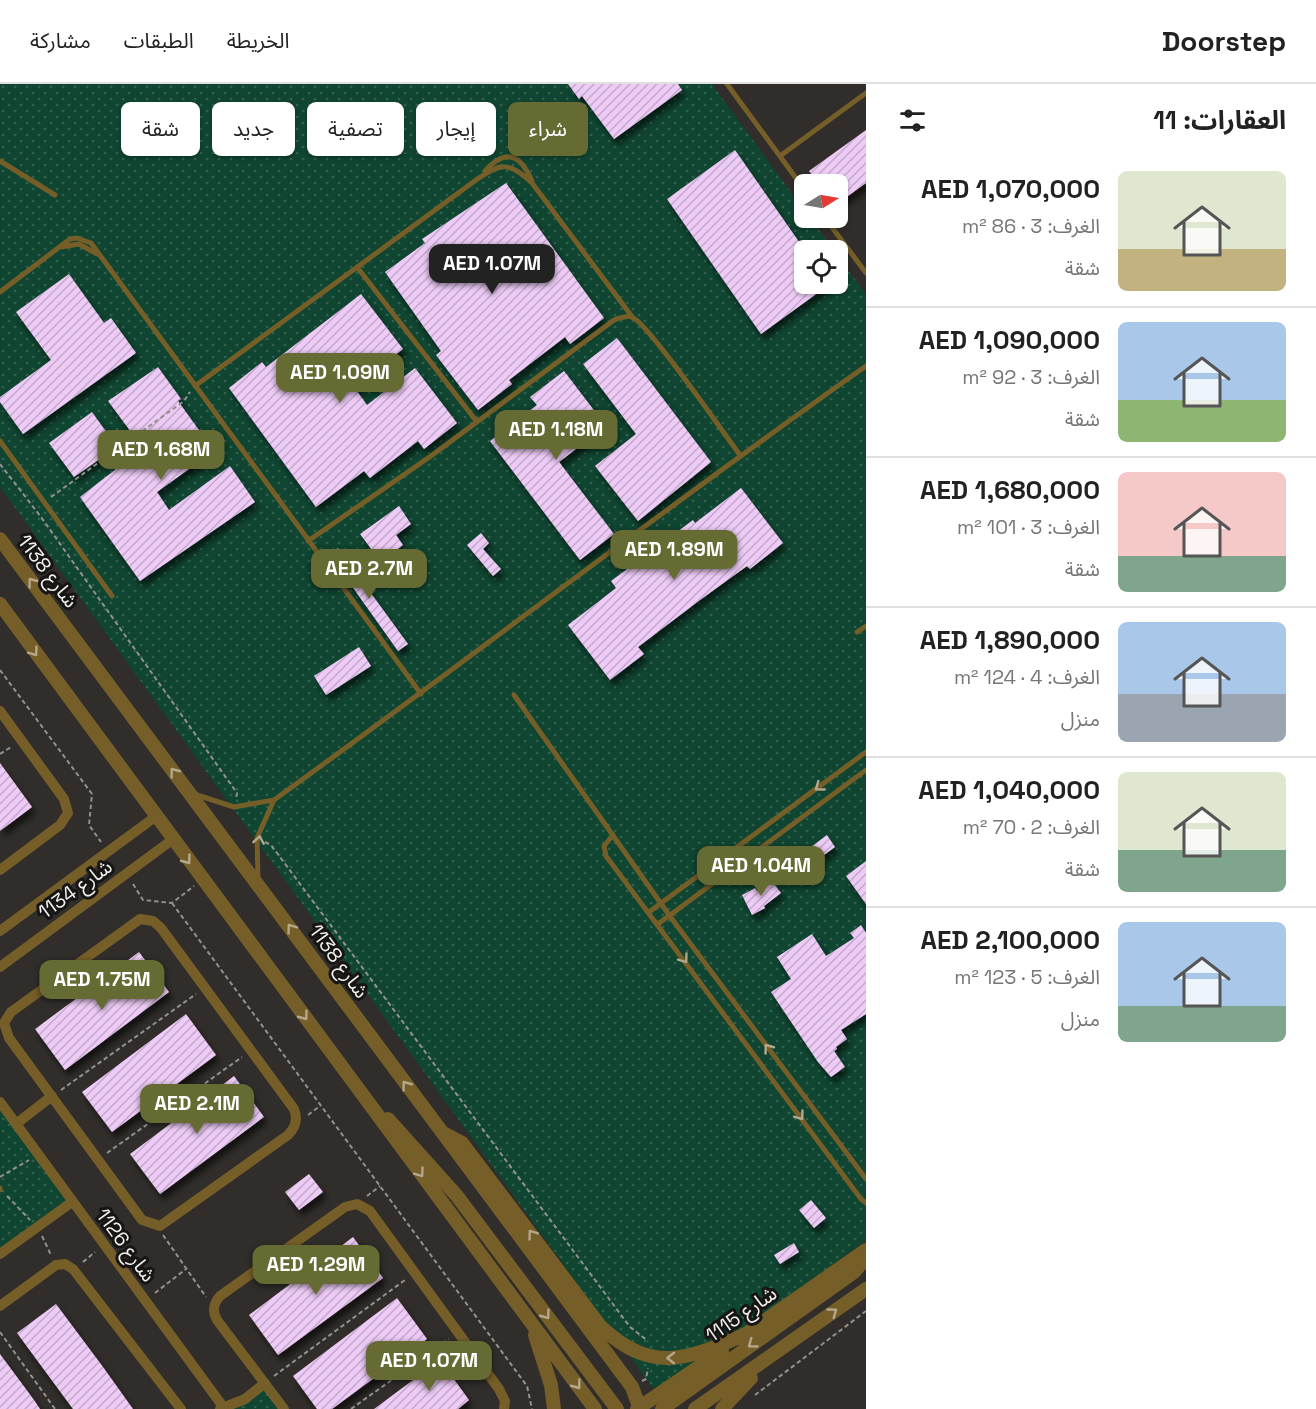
<!DOCTYPE html>
<html lang="ar">
<head>
<meta charset="utf-8">
<style>
  :root { --surface:#fff; --page:#f2f2f2; --text:#222; --muted:#767676; --line:#e0e0e0; --accent:#666a33 }
  body { margin:0; font-family:"Space Grotesk","Noto Sans Arabic",sans-serif; background:var(--page); color:var(--text); direction:rtl; height:100vh; display:flex; flex-direction:column; font-size:22px; white-space:nowrap }
  * { box-sizing:border-box; margin:0 }
  p { font-size:20px; color:var(--muted) }
  .icon { flex:none; width:33px; height:33px; fill:none; stroke:currentColor; stroke-width:2; stroke-linecap:round; stroke-linejoin:round }
  .map { position:relative; flex:1; overflow:hidden; direction:ltr }
  .panel { display:flex; flex-direction:column; background:var(--surface); width:450px }
  .panel>* { flex:none }
  .banner { position:absolute; left:18px; top:18px; width:570px; height:54px; direction:rtl; display:flex; gap:12px }
  .needle { width:39px; rotate:79deg }
  .buttons { position:absolute; left:794px; top:90px; display:grid; gap:12px }
  .buttons a { display:grid; place-items:center; width:54px; height:54px; border-radius:9px; background:var(--surface); box-shadow:0 2px 4px #0004; font-size:30px }
  .price { position:absolute; translate:-50% -51px; padding:0 14px; border-radius:12px; background:var(--accent); color:#fff; font-size:20px; line-height:39px; filter:drop-shadow(0 2px 3px #0008) }
  .price::after { content:''; position:absolute; left:50%; top:36px; width:18px; height:14px; margin-left:-9px; background:inherit; clip-path:polygon(0 0,100% 0,50% 100%) }
  .price.active { background:#222; color:#fff }
  ul { padding:0; list-style:none }
  li { display:flex; align-items:center; gap:18px; height:150px; padding:0 30px }
  li+li { border-top:2px solid var(--line) }
  li span { display:grid; place-items:center; flex:none; width:168px; height:120px; border-radius:9px; color:#555 }
  li>.icon { margin-inline-start:auto }
  span .icon { width:72px; height:72px; fill:#fffc; stroke-width:1 }
  li b { font-size:26px }
  h2 { display:flex; justify-content:space-between; align-items:center; height:72px; padding:0 30px; font-size:26px }
  .tag { padding:0 21px; border-radius:9px; background:var(--surface); box-shadow:0 2px 4px #0004; font-size:21px; line-height:54px }
  .tag.active { background:var(--accent); color:#fff }
  header { display:flex; align-items:center; gap:36px; box-sizing:border-box; height:84px; padding:0 30px; background:var(--surface); border-bottom:2px solid var(--line) }
  header strong { font-size:28px }
  nav { display:flex; gap:33px; margin-inline-start:auto; font-size:21px }
  main { display:flex; flex:1; min-height:0 }
  .map>svg:first-child { display:block }
  .park { fill:url(#park-dots) }
  .building { fill:url(#building-hatch); filter:url(#shadow) }
  .lines { fill:none; stroke-linecap:round; stroke-linejoin:round }
  .path { stroke:#93908e; stroke-width:2; stroke-dasharray:4.5 3; stroke-linecap:butt }
  .service { stroke:#755e28; stroke-width:5 }
  .minor { stroke:#755e28; stroke-width:10 }
  .tertiary { stroke:#755e28; stroke-width:14 }
  .oneway { stroke:#b4a78b }
  .labels { text-anchor:middle; stroke-width:6; stroke-linejoin:round; paint-order:stroke }
  .street-label { font-size:20px; fill:#f2f0ee; stroke:#171514 }
</style>
</head>
<body>
<header>
<strong>Doorstep</strong>
<nav><a>الخريطة</a><a>الطبقات</a><a>مشاركة</a></nav>
</header>
<main>
<section class="panel">
<h2>العقارات: 11<svg class="icon" aria-label="filters" viewBox="0 0 24 24"><path d="M4 7h16M4 17h16"/><circle cx="9" cy="7" r="2"/><circle cx="15" cy="17" r="2"/></svg></h2>
<ul>
<li><span style="background:linear-gradient(#dfe7d0 65%,#c2b280 0)"><svg class="icon" aria-label="home" viewBox="0 0 24 24"><path d="M3 11l9-7 9 7M6 9v11h12V9"/></svg></span><div><b>AED 1,070,000</b><p>الغرف: 3 · 86 m²</p><p>شقة</p></div></li>
<li><span style="background:linear-gradient(#a9c7e8 65%,#8fb573 0)"><svg class="icon" aria-label="home" viewBox="0 0 24 24"><path d="M3 11l9-7 9 7M6 9v11h12V9"/></svg></span><div><b>AED 1,090,000</b><p>الغرف: 3 · 92 m²</p><p>شقة</p></div></li>
<li><span style="background:linear-gradient(#f6c9c9 70%,#7fa58c 0)"><svg class="icon" aria-label="home" viewBox="0 0 24 24"><path d="M3 11l9-7 9 7M6 9v11h12V9"/></svg></span><div><b>AED 1,680,000</b><p>الغرف: 3 · 101 m²</p><p>شقة</p></div></li>
<li><span style="background:linear-gradient(#a9c7e8 60%,#9aa5b1 0)"><svg class="icon" aria-label="home" viewBox="0 0 24 24"><path d="M3 11l9-7 9 7M6 9v11h12V9"/></svg></span><div><b>AED 1,890,000</b><p>الغرف: 4 · 124 m²</p><p>منزل</p></div></li>
<li><span style="background:linear-gradient(#dfe7d0 65%,#7fa58c 0)"><svg class="icon" aria-label="home" viewBox="0 0 24 24"><path d="M3 11l9-7 9 7M6 9v11h12V9"/></svg></span><div><b>AED 1,040,000</b><p>الغرف: 2 · 70 m²</p><p>شقة</p></div></li>
<li><span style="background:linear-gradient(#a9c7e8 70%,#7fa58c 0)"><svg class="icon" aria-label="home" viewBox="0 0 24 24"><path d="M3 11l9-7 9 7M6 9v11h12V9"/></svg></span><div><b>AED 2,100,000</b><p>الغرف: 5 · 123 m²</p><p>منزل</p></div></li>
</ul>
</section>
<div class="map">
<svg width="866" height="1325" viewBox="0 0 866 1325">
  <defs>
    <pattern id="park-dots" width="8" height="8" patternUnits="userSpaceOnUse" patternTransform="scale(1.5)"><rect width="8" height="8" fill="#0f4531"/><path d="M2 2h.1M6 6h.1" fill="none" stroke="#32604f" stroke-width="1.8" stroke-linecap="round"/></pattern>
    <pattern id="building-hatch" width="6" height="6" patternUnits="userSpaceOnUse" patternTransform="scale(1.5)"><rect width="6" height="6" fill="#edcbf6"/><path d="M-1 1l2-2M0 6l6-6M5 7l2-2" fill="none" stroke="#c4aaca"/></pattern>
    <filter id="shadow"><feDropShadow dx="3.5" dy="6" stdDeviation="3" flood-color="#0009"/></filter>
  </defs>
  <rect width="100%" height="100%" fill="#302d2a"/>
  <path class="park" d="M 0,0 L 712,0 L 804,126 L 804,134 L 810,134 L 834,166 L 804,166 L 804,200 L 837,200 L 837,171 L 866,210 L 866,1156 L 658,1311 L 0,403 Z
    M 0,1025 L 72,1118 L 0,1171 Z
    M 265,1299 L 284,1325 L 223,1325 Z"/>
  <path class="building" d="M 568,0 L 678,0 L 682,6 L 614,55 L 582,12 L 579,15 Z
    M 866,46 L 866,99 L 837,120 L 837,100 L 819,100 L 809,87 Z
    M 735,66 L 804,165 L 804,200 L 830,200 L 761,250 L 667,115 Z
    M 506,99 L 604,234 L 570,260 L 565,253 L 509,296 L 512,300 L 478,326 L 436,271 L 441,267 L 385,188 L 425,159 L 422,155 Z
    M 69,190 L 104,239 L 111,234 L 136,269 L 23,350 L 0,318 L 0,313 L 51,276 L 16,228 Z
    M 361,210 L 403,265 L 354,303 L 367,321 L 415,284 L 457,339 L 424,365 L 418,357 L 370,394 L 364,387 L 316,423 L 229,304 L 262,278 L 266,283 Z
    M 617,254 L 711,378 L 638,437 L 595,382 L 636,350 L 583,280 Z
    M 158,283 L 181,315 L 178,317 L 214,367 L 157,408 L 169,426 L 230,382 L 255,418 L 140,497 L 80,413 L 143,364 L 108,317 Z
    M 564,287 L 606,342 L 559,378 L 614,450 L 580,476 L 490,357 L 537,321 L 530,313 Z
    M 92,328 L 117,363 L 74,393 L 49,359 Z
    M 741,404 L 783,459 L 750,485 L 747,482 L 700,516 L 638,563 L 644,570 L 610,596 L 568,541 L 616,504 L 611,497 L 693,436 L 695,439 Z
    M 399,422 L 411,440 L 396,451 L 403,461 L 381,478 L 360,450 Z
    M 481,449 L 489,459 L 483,465 L 501,485 L 493,492 L 467,461 Z
    M 338,464 L 408,560 L 398,567 L 329,470 Z
    M 359,563 L 371,582 L 326,611 L 314,592 Z
    M 0,679 L 32,723 L 0,747 Z
    M 827,751 L 835,763 L 813,779 L 804,768 Z
    M 866,777 L 866,820 L 846,792 Z
    M 771,796 L 781,809 L 764,822 L 765,824 L 752,831 L 742,811 L 755,804 L 757,807 Z
    M 861,841 L 866,849 L 866,930 L 841,946 L 847,955 L 836,963 L 837,965 L 834,967 L 845,983 L 831,993 L 818,978 L 771,908 L 791,895 L 777,873 L 812,850 L 826,872 L 854,854 L 850,849 Z
    M 139,868 L 169,908 L 65,986 L 35,945 Z
    M 186,930 L 216,971 L 112,1048 L 82,1008 Z
    M 234,992 L 264,1033 L 160,1110 L 130,1070 Z
    M 309,1090 L 323,1108 L 299,1126 L 285,1108 Z
    M 811,1116 L 826,1134 L 814,1144 L 799,1126 Z
    M 353,1153 L 383,1194 L 278,1271 L 249,1231 Z
    M 794,1159 L 799,1168 L 780,1180 L 774,1171 Z
    M 397,1214 L 427,1255 L 332,1325 L 317,1325 L 293,1292 Z
    M 56,1220 L 103,1283 L 133,1325 L 73,1325 L 17,1249 Z
    M 0,1270 L 34,1316 L 40,1325 L 0,1325 Z
    M 440,1276 L 469,1316 L 458,1325 L 374,1325 Z"/>
  <g class="lines">
    <path class="path" d="M 0,380 L 41,433 L 237,709 L 236,715
      M 51,413 L 184,317 L 190,308
      M 0,586 L 92,710 L 89,741 L 101,758
      M 0,670 L 11,663
      M 265,758 L 271,761 L 630,1243 L 648,1257
      M 133,800 L 143,816 L 172,819 L 194,802
      M 172,819 L 527,1302 L 532,1325
      M 61,1006 L 196,910
      M 308,1031 L 320,1022
      M 107,1069 L 242,973
      M 0,1093 L 29,1076
      M 7,1112 L 30,1136
      M 367,1112 L 380,1102
      M 163,1151 L 206,1213
      M 42,1152 L 51,1171
      M 83,1178 L 95,1168
      M 155,1209 L 186,1185
      M 737,1238 L 747,1231
      M 0,1248 L 55,1325
      M 274,1292 L 405,1196
      M 642,1297 L 646,1295 L 648,1284
      M 755,1311 L 866,1227
      M 351,1325 L 449,1255"/>
    <path class="service" d="M 727,0 L 804,105
      M 780,72 L 866,9
      M 0,77 L 55,111
      M 485,87 C 506,64 520,70 532,97
      M 825,134 L 866,189
      M 61,163 L 79,160 L 97,170
      M 357,183 L 477,338
      M 0,208 L 70,155 L 77,154 L 91,159 L 421,610
      M 195,302 L 476,96 C 502,78 509,78 532,99 L 633,234
      M 0,357 L 112,512
      M 308,457 L 431,372 L 614,236 C 620,234 626,231 632,233 C 648,239 724,350 740,371
      M 857,548 L 866,542
      M 514,611 L 669,831 L 866,1095
      M 194,710 L 234,723 L 274,716 C 472,573 666,423 866,282
      M 613,751 L 604,762 L 606,772 L 861,1115 L 866,1119
      M 258,795 L 257,754 L 274,716
      M 649,828 L 866,668
      M 658,840 L 866,686
      M 0,1104 L 0,1106"/>
    <path class="minor" d="M 0,627 L 64,715 L 68,729 L 60,741 L 0,786
      M 140,835 L 153,837 L 161,844 L 294,1025 C 298,1035 296,1043 288,1051 L 160,1142 L 142,1136 L 9,954 L 4,939 L 11,928 Z
      M 0,847 L 155,733
      M 0,883 L 172,756
      M 0,1018 L 224,1324
      M 16,1040 L 52,1012
      M 0,1170 L 72,1118
      M 0,1222 L 56,1181 L 65,1180 L 73,1185 L 181,1325
      M 220,1325 L 245,1315 L 265,1299
      M 284,1325 L 217,1236 C 212,1227 213,1220 220,1212 L 345,1123 L 357,1120 L 370,1127 L 499,1305 L 505,1317 L 504,1325"/>
    <path class="tertiary" d="M 0,455 L 632,1303 L 640,1325
      M 0,520 L 595,1325
      M 388,1035 L 457,1112 L 617,1325
      M 445,1050 L 462,1059 L 601,1243 C 653,1291 688,1275 746,1250
      M 535,1251 L 551,1301 L 554,1325
      M 740,1254 L 866,1166
      M 637,1325 L 722,1267
      M 662,1325 L 854,1188 L 866,1174
      M 695,1325 L 866,1205
      M 722,1325 L 751,1294"/>
  </g>
  <defs><path id="oneway-chevron" d="M-2-3.5L2.5 0L-2 3.5" fill="none" stroke-width="1.6" stroke-linecap="round" stroke-linejoin="round" transform="scale(1.5)"/></defs>
  <g class="oneway">
    <use href="#oneway-chevron" transform="translate(32 498) rotate(-127)"/>
    <use href="#oneway-chevron" transform="translate(34 568) rotate(54)"/>
    <use href="#oneway-chevron" transform="translate(174 688) rotate(-127)"/>
    <use href="#oneway-chevron" transform="translate(819 703) rotate(144)"/>
    <use href="#oneway-chevron" transform="translate(259 756) rotate(-81)"/>
    <use href="#oneway-chevron" transform="translate(187 776) rotate(53)"/>
    <use href="#oneway-chevron" transform="translate(291 844) rotate(-126)"/>
    <use href="#oneway-chevron" transform="translate(684 875) rotate(54)"/>
    <use href="#oneway-chevron" transform="translate(304 932) rotate(53)"/>
    <use href="#oneway-chevron" transform="translate(768 964) rotate(-127)"/>
    <use href="#oneway-chevron" transform="translate(406 1001) rotate(-127)"/>
    <use href="#oneway-chevron" transform="translate(800 1032) rotate(54)"/>
    <use href="#oneway-chevron" transform="translate(420 1089) rotate(54)"/>
    <use href="#oneway-chevron" transform="translate(532 1150) rotate(-126)"/>
    <use href="#oneway-chevron" transform="translate(833 1228) rotate(-36)"/>
    <use href="#oneway-chevron" transform="translate(546 1231) rotate(53)"/>
    <use href="#oneway-chevron" transform="translate(752 1260) rotate(144)"/>
    <use href="#oneway-chevron" transform="translate(671 1274) rotate(-180)"/>
    <use href="#oneway-chevron" transform="translate(577 1301) rotate(53)"/>
  </g>
  <g class="labels">
    <g class="street-label">
      <text transform="translate(48 487) rotate(53)" y="7">شارع 1138</text>
      <text transform="translate(75 805) rotate(-36)" y="7">شارع 1134</text>
      <text transform="translate(339 877) rotate(54)" y="7">شارع 1138</text>
      <text transform="translate(126 1161) rotate(54)" y="7">شارع 1126</text>
      <text transform="translate(741 1230) rotate(-35)" y="7">شارع 1115</text>
    </g>
  </g>
</svg>
<div class="buttons">
<a><svg class="needle" viewBox="-14 -14 28 28"><path d="M0-13l5 13h-10z" fill="#e53935"/><path d="M0 13l5-13h-10z" fill="#767676"/></svg></a>
<a><svg class="icon" aria-label="locate" viewBox="0 0 24 24"><circle cx="12" cy="12" r="6"/><path d="M12 2v4M12 18v4M2 12h4M18 12h4"/></svg></a>
</div>
<b class="price active" style="left:492px;top:211px">AED 1.07M</b>
<b class="price" style="left:340px;top:320px">AED 1.09M</b>
<b class="price" style="left:556px;top:377px">AED 1.18M</b>
<b class="price" style="left:161px;top:397px">AED 1.68M</b>
<b class="price" style="left:674px;top:497px">AED 1.89M</b>
<b class="price" style="left:369px;top:516px">AED 2.7M</b>
<b class="price" style="left:761px;top:813px">AED 1.04M</b>
<b class="price" style="left:102px;top:927px">AED 1.75M</b>
<b class="price" style="left:197px;top:1051px">AED 2.1M</b>
<b class="price" style="left:316px;top:1212px">AED 1.29M</b>
<b class="price" style="left:429px;top:1308px">AED 1.07M</b>
<div class="banner">
<a class="tag active">شراء</a>
<a class="tag">إيجار</a>
<a class="tag">تصفية</a>
<a class="tag">جديد</a>
<a class="tag">شقة</a>
</div>
</div>
</main>
</body>
</html>
